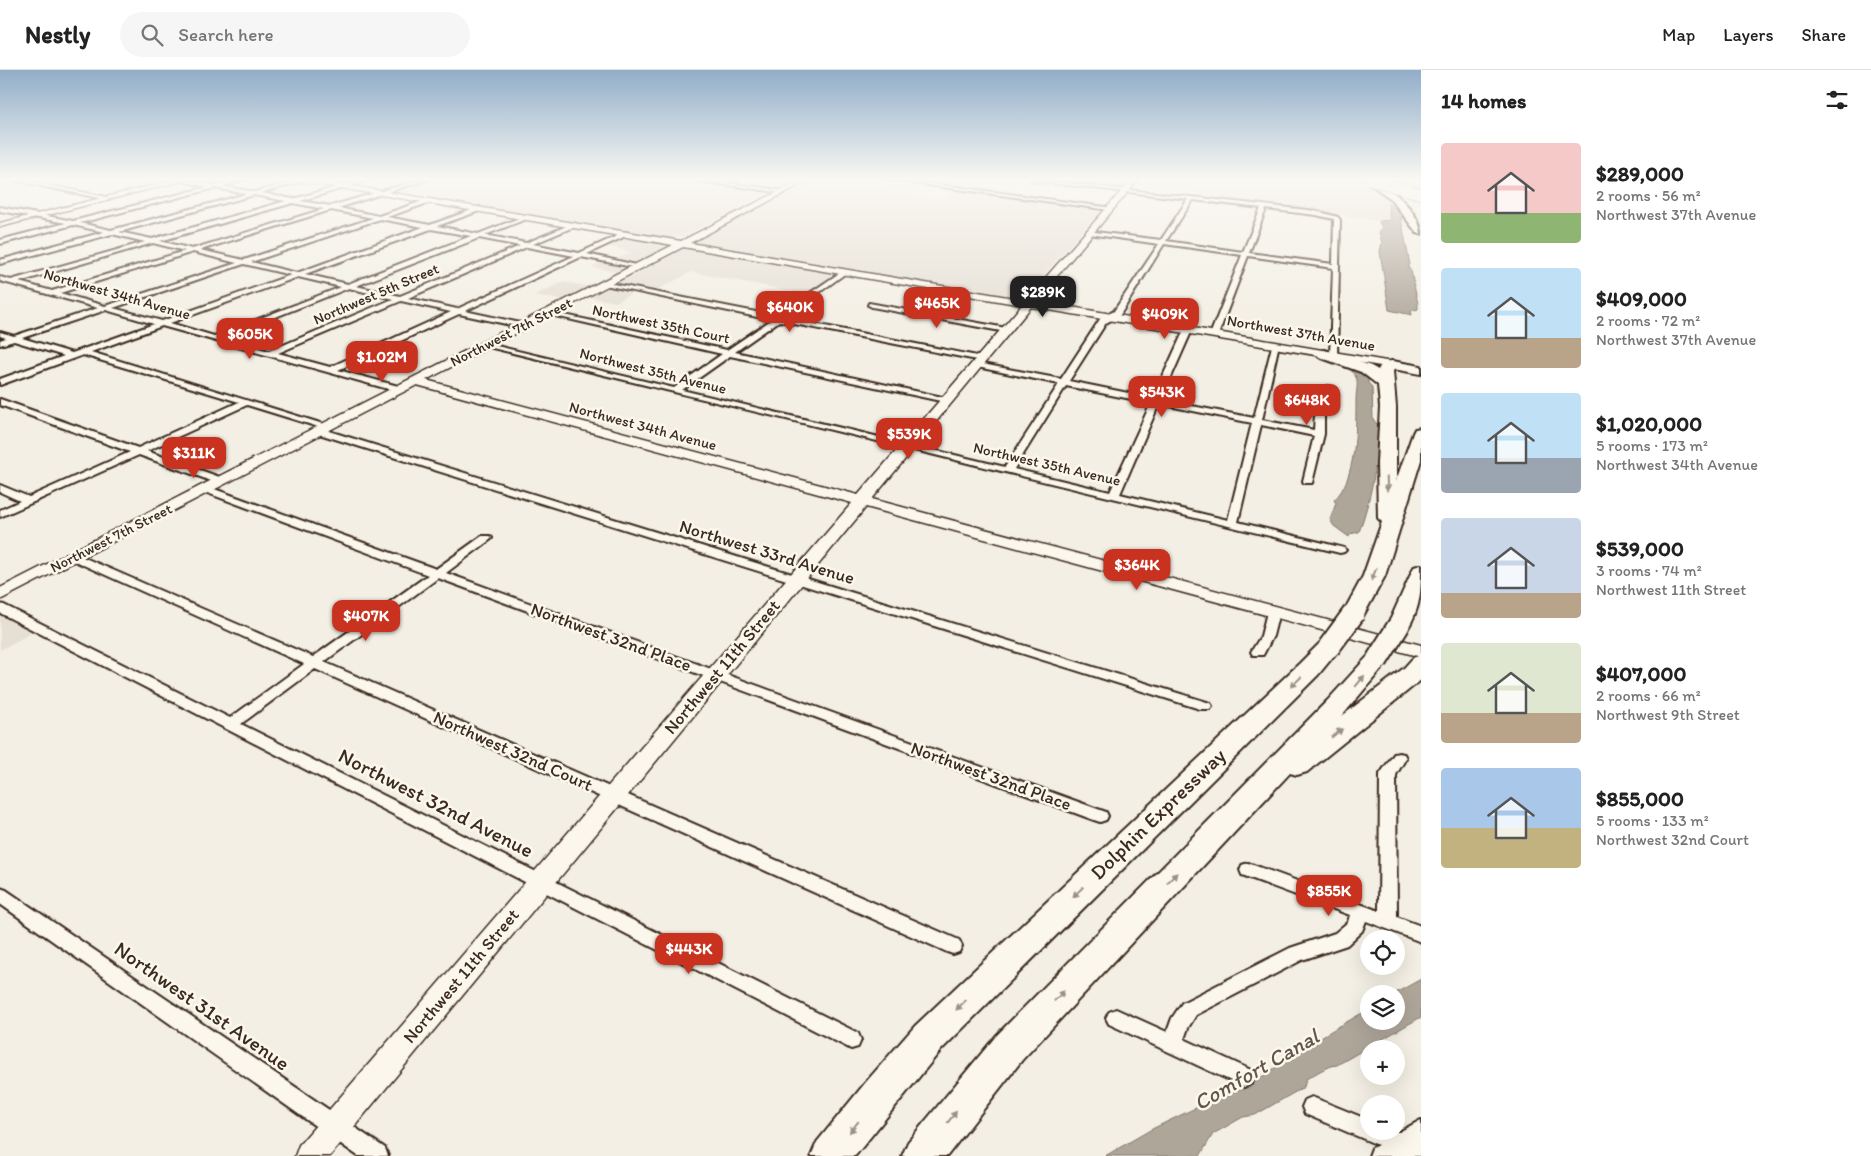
<!DOCTYPE html>
<html lang="en">
<head>
<meta charset="utf-8">
<style>
  :root { --surface:#fff; --page:#f6f6f6; --text:#222; --muted:#767676; --line:#e0e0e0; --accent:#c8321e }
  body { margin:0; font-family:Itim,sans-serif; background:var(--page); color:var(--text); height:100vh; display:flex; flex-direction:column; font-size:19px; white-space:nowrap }
  * { box-sizing:border-box; margin:0 }
  p { font-size:16px; color:var(--muted) }
  .icon { flex:none; width:28px; height:28px; fill:none; stroke:currentColor; stroke-width:2; stroke-linecap:round; stroke-linejoin:round }
  .map { position:relative; flex:1; overflow:hidden }
  .drawer { display:flex; flex-direction:column; background:var(--surface); width:450px }
  .drawer>* { flex:none }
  .tools { position:absolute; left:1360px; top:860px; display:grid; gap:10px }
  .tools a { display:grid; place-items:center; width:45px; height:45px; border-radius:50%; background:var(--surface); box-shadow:0 5px 20px #0002; font-size:25px }
  .price { position:absolute; translate:-50% -42px; padding:0 11px; border-radius:10px; background:var(--accent); color:#fff; font-size:16px; line-height:32px; filter:drop-shadow(0 1px 2px #0008) }
  .price::after { content:''; position:absolute; left:50%; top:30px; width:15px; height:11px; margin-left:-8px; background:inherit; clip-path:polygon(0 0,100% 0,50% 100%) }
  .price.selected { background:#222; color:#fff }
  ul { padding:0; list-style:none }
  li { display:flex; align-items:center; gap:15px; height:125px; padding:0 20px }
  li span { display:grid; place-items:center; flex:none; width:140px; height:100px; border-radius:5px; color:#555 }
  li>.icon { margin-inline-start:auto }
  span .icon { width:60px; height:60px; fill:#fffc; stroke-width:1 }
  li b { font-size:21px }
  h2 { display:flex; justify-content:space-between; align-items:center; height:60px; padding:0 20px; font-size:21px }
  header { display:flex; align-items:center; gap:30px; box-sizing:border-box; height:70px; padding:0 25px; background:var(--surface); border-bottom:1px solid var(--line) }
  header strong { font-size:24px }
  nav { display:flex; gap:28px; margin-inline-start:auto; font-size:18px }
  .search { width:350px; height:45px; background:var(--page); display:flex; align-items:center; gap:12px; box-sizing:border-box; padding:0 18px; border-radius:28px; color:var(--muted); font-size:19px }
  main { display:flex; flex:1; min-height:0 }
  .map>svg:first-child { display:block }
  .built { fill:#e5dfd4 }
  .water { fill:#afa69a; stroke:#817468 }
  .lines { fill:none; stroke-linecap:round; stroke-linejoin:round }
  .street-casing { stroke:#3b2a1e; stroke-width:4 }
  .secondary-casing { stroke:#3b2a1e; stroke-width:3 }
  .primary-casing { stroke:#3b2a1e; stroke-width:4 }
  .highway-casing { stroke:#3b2a1e; stroke-width:4 }
  .street { fill:#fbf7ec; fill-rule:evenodd }
  .secondary { fill:#fbf7ec; fill-rule:evenodd }
  .primary { fill:#fbf7ec; fill-rule:evenodd }
  .highway { fill:#fbf7ec; fill-rule:evenodd }
  .highway-bridge-far1-casing { stroke:#3b2a1e; stroke-width:12; stroke-linecap:butt }
  .highway-bridge-casing { stroke:#3b2a1e; stroke-width:25; stroke-linecap:butt }
  .highway-bridge-far1 { stroke:#fbf7ec; stroke-width:11 }
  .highway-bridge { stroke:#fbf7ec; stroke-width:21 }
  .oneway { fill:#9b9085 }
  .labels { text-anchor:middle; stroke-width:5; stroke-linejoin:round; paint-order:stroke }
  .far-street-label { font-size:15px; fill:#3b2a1e; stroke:#fbf7ec }
  .street-label { font-size:18px; fill:#3b2a1e; stroke:#fbf7ec }
  .near-street-label { font-size:21px; fill:#3b2a1e; stroke:#fbf7ec }
  .near-water-label { font-size:22px; font-style:italic; fill:#645549; stroke:#fbf7ec }
</style>
</head>
<body>
<header>
<strong>Nestly</strong>
<div class="search"><svg class="icon" aria-label="search" viewBox="0 0 24 24"><circle cx="10" cy="10" r="6"/><path d="M15 15l6 6"/></svg>Search here</div>
<nav><a>Map</a><a>Layers</a><a>Share</a></nav>
</header>
<main>
<div class="map">
<svg width="1421" height="1086" viewBox="0 0 1421 1086">
  <rect width="100%" height="100%" fill="#f3efe4"/>
  <filter id="ink" filterUnits="userSpaceOnUse"><feTurbulence type="fractalNoise" baseFrequency=".02" numOctaves="2"/><feDisplacementMap in="SourceGraphic" scale="10" xChannelSelector="R" yChannelSelector="G"/><feConvolveMatrix kernelMatrix="1 2 1 2 8 2 1 2 1" color-interpolation-filters="sRGB"/></filter>
  <g filter="url(#ink)">
    <path class="built" d="M 434,109 L 678,109 L 771,122 L 683,166 L 665,168 L 393,121 Z
      M 1206,109 L 1363,109 L 1382,120 L 1388,127 L 1390,149 L 1380,151 L 1346,147 L 1346,145 L 1193,127 Z
      M 814,110 L 942,130 L 958,119 L 1103,138 L 1023,228 L 841,198 L 806,224 L 691,202 L 653,222 L 640,219 L 616,232 L 574,224 L 562,230 L 535,225 L 563,212 L 587,216 L 615,202 L 592,197 L 611,188 L 616,189 L 631,182 L 608,176 L 626,168 L 683,178 Z
      M 0,546 L 33,562 L 0,580 Z"/>
    <path class="water" d="M 1388,133 L 1395,135 L 1403,148 L 1401,148 L 1410,195 L 1408,197 L 1411,201 L 1418,234 L 1418,239 L 1411,241 L 1412,245 L 1389,240 L 1380,181 L 1382,173 L 1379,161 L 1382,157 L 1379,153 L 1380,151 L 1390,150 Z
      M 1351,300 L 1357,301 L 1368,309 L 1368,313 L 1372,317 L 1373,349 L 1379,357 C 1378,393 1371,428 1359,462 L 1350,464 L 1349,467 L 1334,456 L 1330,450 L 1336,433 L 1334,430 C 1357,409 1356,357 1356,329 C 1356,323 1358,316 1357,310 C 1356,306 1353,303 1351,300 Z
      M 1421,909 L 1421,947 L 1337,995 C 1326,996 1316,1004 1306,1009 L 1304,1017 L 1255,1045 L 1243,1047 L 1213,1064 L 1200,1086 L 1105,1086 L 1152,1059 L 1210,1031 L 1231,1021 L 1244,1019 L 1319,968 L 1369,939 L 1369,951 L 1396,951 L 1396,924 L 1394,924 Z"/>
    <g class="lines">
      <g class="street-casing">
        <path id="street" d="M 8,109 L 17,109 L 107,127 L 104,129 Z
          M 174,109 L 215,115 L 246,109 L 222,116 L 254,122 L 304,109 L 310,109 L 261,123 L 293,129 L 366,109 L 373,109 L 300,131 L 331,136 L 422,109 L 428,109 L 338,138 L 379,146 L 429,129 L 431,132 L 387,147 L 430,155 L 480,137 L 482,140 L 437,156 L 478,164 L 527,145 L 529,148 L 485,165 L 526,173 L 574,153 L 576,156 L 533,174 L 579,183 L 626,162 L 628,165 L 587,184 L 641,196 L 638,198 L 581,187 L 465,241 L 525,254 L 525,258 L 459,244 L 338,300 L 402,317 L 403,319 L 399,322 L 162,256 L 91,282 L 333,357 L 331,359 L 325,359 L 247,335 L 147,381 L 225,409 L 226,411 L 225,413 L 217,413 L 139,385 L 0,447 L 0,440 L 20,431 L 0,422 L 0,415 L 29,427 L 130,382 L 0,335 L 0,329 L 138,378 L 239,332 L 83,285 L 0,315 L 0,309 L 64,286 L 14,271 L 0,275 L 0,270 L 6,268 L 0,266 L 0,262 L 14,266 L 98,238 L 0,211 L 0,207 L 11,210 L 145,172 L 112,164 L 0,194 L 0,190 L 104,162 L 73,155 L 0,174 L 0,170 L 66,153 L 0,141 L 0,137 L 73,151 L 208,117 ZM 215,118 L 247,124 L 111,160 L 80,153 ZM 254,125 L 286,131 L 152,169 L 119,162 ZM 293,133 L 324,139 L 192,179 L 160,171 ZM 331,140 L 373,148 L 244,190 L 200,180 ZM 380,149 L 423,157 L 297,203 L 251,192 ZM 431,159 L 471,166 L 348,214 L 305,204 ZM 479,168 L 520,176 L 400,226 L 356,216 ZM 153,173 L 185,181 L 52,221 L 19,212 ZM 527,177 L 574,186 L 457,239 L 408,228 ZM 193,182 L 237,193 L 105,236 L 60,223 ZM 244,194 L 291,205 L 162,251 L 113,238 ZM 298,207 L 341,217 L 214,266 L 170,253 ZM 349,218 L 393,229 L 269,281 L 222,268 ZM 401,231 L 451,242 L 330,297 L 278,283 ZM 106,240 L 154,254 L 72,283 L 22,268 Z
          M 687,109 L 699,109 L 786,121 L 783,123 Z
          M 885,109 L 897,109 L 1113,138 L 1110,140 Z
          M 1031,109 L 1316,141 L 1338,147 L 1340,150 L 1337,288 L 1330,286 L 1333,198 L 1248,186 L 1218,265 L 1214,267 L 1210,265 L 1242,185 L 1164,174 L 1120,245 L 1106,253 L 1069,311 L 1153,328 L 1184,260 L 1188,258 L 1192,260 L 1161,330 L 1254,348 L 1272,276 L 1279,274 L 1262,350 L 1314,360 L 1316,328 L 1328,316 L 1335,318 L 1324,329 L 1324,364 L 1312,413 L 1304,413 L 1303,411 L 1314,366 L 1261,355 L 1238,452 L 1344,478 L 1346,480 L 1344,482 L 1340,483 L 480,275 L 484,273 L 674,318 L 722,284 L 542,243 L 546,241 L 727,280 L 771,250 L 600,214 L 603,212 L 776,246 L 844,200 L 846,201 L 846,203 L 784,248 L 982,287 L 986,289 L 982,291 L 779,251 L 735,282 L 947,328 L 951,331 L 950,333 L 730,286 L 682,320 L 1005,397 L 1059,314 L 977,297 L 973,295 L 977,293 L 1061,309 L 1100,249 L 1114,241 L 1159,174 L 1089,164 L 1087,161 L 1161,170 L 1188,129 L 1033,111 ZM 1193,130 L 1261,138 L 1243,182 L 1166,171 ZM 1266,139 L 1316,145 L 1334,149 L 1333,194 L 1249,183 ZM 1066,316 L 1151,333 L 1110,422 L 1014,399 ZM 1159,334 L 1252,353 L 1228,450 L 1120,424 Z
          M 869,233 L 1006,258 L 1010,260 L 1006,262 L 872,237 L 868,235 Z
          M 319,358 L 1210,633 L 1212,636 L 1210,639 L 1200,639 L 316,363 L 316,359 Z
          M 206,416 L 436,499 L 482,466 L 490,466 L 492,468 L 490,470 L 446,503 L 1106,742 L 1108,746 L 1106,750 L 1100,752 L 1094,750 L 438,508 L 324,592 L 959,870 L 962,876 L 959,882 L 953,884 L 947,882 L 315,599 L 241,654 L 858,963 L 861,970 L 858,977 L 851,979 L 0,543 L 0,534 L 4,535 L 230,648 L 304,594 L 70,489 L 68,487 L 70,485 L 78,485 L 313,587 L 428,505 L 202,421 L 201,419 L 202,417 Z
          M 1273,538 L 1279,542 L 1273,566 L 1263,585 L 1253,585 L 1251,582 L 1261,566 L 1267,542 Z
          M 1399,683 L 1404,684 L 1406,688 L 1396,705 L 1397,847 L 1421,856 L 1421,872 L 1366,851 L 1362,861 L 1347,875 L 1302,890 L 1196,945 L 1188,958 L 1184,969 L 1251,1000 L 1254,1007 L 1251,1014 L 1244,1017 L 1109,954 L 1106,948 L 1109,942 L 1116,939 L 1167,962 L 1172,948 L 1182,933 L 1290,878 L 1335,863 L 1348,852 L 1350,845 L 1242,805 L 1240,800 L 1242,795 L 1248,793 L 1379,841 L 1380,704 L 1394,684 Z
          M 0,818 L 6,820 L 385,1078 L 388,1086 L 358,1086 L 0,834 Z
          M 1312,1027 L 1369,1050 L 1369,1061 L 1399,1062 L 1421,1050 L 1421,1086 L 1369,1086 L 1372,1078 L 1378,1075 L 1305,1044 L 1302,1037 L 1305,1030 Z"/>
      </g>
      <g class="secondary-casing">
        <path id="secondary" d="M 179,109 L 190,109 L 0,157 L 0,153 Z
          M 297,109 L 310,109 L 681,171 L 803,109 L 811,109 L 690,173 L 1026,230 L 1132,109 L 1139,109 L 1036,231 L 1392,292 L 1398,295 L 1396,297 L 1392,298 L 1031,237 L 872,429 L 1421,575 L 1421,587 L 866,437 L 330,1086 L 295,1086 L 299,1075 L 852,433 L 417,315 L 0,530 L 0,518 L 673,175 L 300,111 ZM 683,177 L 1022,235 L 858,425 L 426,310 Z"/>
      </g>
      <g class="primary-casing">
        <path id="primary" d="M 1392,291 L 1421,296 L 1421,304 L 1387,298 L 1385,295 Z"/>
      </g>
      <g class="highway-casing">
        <path id="highway" d="M 1363,109 C 1385,109 1421,142 1421,164 L 1417,163 L 1390,128 Z
          M 1324,280 L 1371,296 L 1378,300 C 1382,292 1388,290 1397,292 L 1399,295 L 1393,301 L 1396,337 L 1396,411 L 1413,363 L 1415,359 L 1421,358 L 1421,390 L 1385,506 L 1362,548 L 1354,550 L 1346,548 L 1343,543 L 1363,506 L 1382,452 L 1378,448 L 1377,393 L 1380,337 L 1378,315 L 1361,302 L 1319,287 L 1317,284 L 1319,281 Z
          M 1421,495 C 1421,521 1421,537 1407,560 L 1399,562 L 1391,560 L 1388,555 L 1414,497 Z
          M 1329,570 L 1337,572 L 1341,577 L 1318,605 L 941,980 L 855,1086 L 811,1086 L 817,1072 L 866,1012 L 915,956 L 1300,593 L 1321,572 Z
          M 1377,582 L 1385,585 L 1389,590 L 1342,646 L 1404,598 L 1413,588 L 1421,585 L 1421,610 L 1307,702 L 1297,705 L 1290,703 L 1022,990 L 947,1086 L 902,1086 L 908,1072 L 996,966 L 1327,631 L 1369,585 Z"/>
      </g>
      <use href="#street" class="street"/>
      <use href="#secondary" class="secondary"/>
      <use href="#primary" class="primary"/>
      <use href="#highway" class="highway"/>
      <g class="highway-bridge-far1-casing">
        <path id="highway-bridge-far1" d="M 1368,109 L 1421,124"/>
      </g>
      <g class="highway-bridge-casing">
        <path id="highway-bridge" d="M 1329,577 L 1354,543
          M 1377,590 L 1399,555"/>
      </g>
      <use href="#highway-bridge-far1" class="highway-bridge-far1"/>
      <use href="#highway-bridge" class="highway-bridge"/>
    </g>
    <defs><path id="oneway-solid" d="M-6-.8H1V-3.2L6.5 0L1 3.2V.8H-6Z" transform="scale(1.25)"/></defs>
    <g class="oneway">
      <use href="#oneway-solid" transform="translate(1387 414) rotate(88)"/>
      <use href="#oneway-solid" transform="translate(1374 504) rotate(112)"/>
      <use href="#oneway-solid" transform="translate(1360 611) rotate(-51)"/>
      <use href="#oneway-solid" transform="translate(1296 612) rotate(136)"/>
      <use href="#oneway-solid" transform="translate(1337 663) rotate(-38)"/>
      <use href="#oneway-solid" transform="translate(1172 808) rotate(-46)"/>
      <use href="#oneway-solid" transform="translate(1078 822) rotate(136)"/>
      <use href="#oneway-solid" transform="translate(1059 926) rotate(-46)"/>
      <use href="#oneway-solid" transform="translate(961 935) rotate(135)"/>
      <use href="#oneway-solid" transform="translate(952 1047) rotate(-52)"/>
      <use href="#oneway-solid" transform="translate(854 1057) rotate(129)"/>
    </g>
  </g>
  <linearGradient id="sky" x2="0" y2="1"><stop stop-color="#91aec9"/><stop offset="0.42" stop-color="#faf8f3"/><stop offset="1" stop-color="#faf8f3" stop-opacity="0"/></linearGradient>
  <rect width="1421" height="261" fill="url(#sky)"/>
  <g class="labels">
    <g class="far-street-label">
      <text transform="translate(117 224) rotate(16)" y="5">Northwest 34th Avenue</text>
      <text transform="translate(376 224) rotate(-23)" y="5">Northwest 5th Street</text>
      <text transform="translate(661 254) rotate(12)" y="5">Northwest 35th Court</text>
      <text transform="translate(511 262) rotate(-27)" y="5">Northwest 7th Street</text>
      <text transform="translate(1301 263) rotate(10)" y="5">Northwest 37th Avenue</text>
      <text transform="translate(653 301) rotate(14)" y="5">Northwest 35th Avenue</text>
      <text transform="translate(643 356) rotate(15)" y="5">Northwest 34th Avenue</text>
      <text transform="translate(1047 394) rotate(13)" y="5">Northwest 35th Avenue</text>
      <text transform="translate(111 468) rotate(-27)" y="5">Northwest 7th Street</text>
    </g>
    <g class="street-label">
      <text transform="translate(767 482) rotate(17)" y="6">Northwest 33rd Avenue</text>
      <text transform="translate(611 567) rotate(20)" y="6">Northwest 32nd Place</text>
      <text transform="translate(722 597) rotate(-50)" y="6">Northwest 11th Street</text>
      <text transform="translate(513 681) rotate(24)" y="6">Northwest 32nd Court</text>
      <text transform="translate(991 706) rotate(20)" y="6">Northwest 32nd Place</text>
      <text transform="translate(461 906) rotate(-50)" y="6">Northwest 11th Street</text>
    </g>
    <g class="near-street-label">
      <text transform="translate(436 733) rotate(27)" y="7">Northwest 32nd Avenue</text>
      <text transform="translate(1158 744) rotate(-44)" y="7">Dolphin Expressway</text>
      <text transform="translate(202 936) rotate(35)" y="7">Northwest 31st Avenue</text>
    </g>
    <g class="near-water-label">
      <text transform="translate(1256 999) rotate(-30)" y="8">Comfort Canal</text>
    </g>
  </g>
</svg>
<div class="tools">
<a><svg class="icon" aria-label="locate" viewBox="0 0 24 24"><circle cx="12" cy="12" r="6"/><path d="M12 2v4M12 18v4M2 12h4M18 12h4"/></svg></a>
<a><svg class="icon" aria-label="layers" viewBox="0 0 24 24"><path d="M12 4l9 5-9 5-9-5zM3 14l9 5 9-5"/></svg></a>
<a>+</a>
<a>−</a>
</div>
<b class="price selected" style="left:1043px;top:248px">$289K</b>
<b class="price" style="left:937px;top:259px">$465K</b>
<b class="price" style="left:790px;top:263px">$640K</b>
<b class="price" style="left:1165px;top:270px">$409K</b>
<b class="price" style="left:250px;top:290px">$605K</b>
<b class="price" style="left:382px;top:313px">$1.02M</b>
<b class="price" style="left:1162px;top:348px">$543K</b>
<b class="price" style="left:1307px;top:356px">$648K</b>
<b class="price" style="left:909px;top:390px">$539K</b>
<b class="price" style="left:194px;top:409px">$311K</b>
<b class="price" style="left:1137px;top:521px">$364K</b>
<b class="price" style="left:366px;top:572px">$407K</b>
<b class="price" style="left:1329px;top:847px">$855K</b>
<b class="price" style="left:689px;top:905px">$443K</b>
</div>
<section class="drawer">
<h2>14 homes<svg class="icon" aria-label="filters" viewBox="0 0 24 24"><path d="M4 7h16M4 17h16"/><circle cx="9" cy="7" r="2"/><circle cx="15" cy="17" r="2"/></svg></h2>
<ul>
<li><span style="background:linear-gradient(#f6c9c9 70%,#8fb573 0)"><svg class="icon" aria-label="home" viewBox="0 0 24 24"><path d="M3 11l9-7 9 7M6 9v11h12V9"/></svg></span><div><b>$289,000</b><p>2 rooms · 56 m²</p><p>Northwest 37th Avenue</p></div></li>
<li><span style="background:linear-gradient(#bfe0f5 70%,#b9a48a 0)"><svg class="icon" aria-label="home" viewBox="0 0 24 24"><path d="M3 11l9-7 9 7M6 9v11h12V9"/></svg></span><div><b>$409,000</b><p>2 rooms · 72 m²</p><p>Northwest 37th Avenue</p></div></li>
<li><span style="background:linear-gradient(#bfe0f5 65%,#9aa5b1 0)"><svg class="icon" aria-label="home" viewBox="0 0 24 24"><path d="M3 11l9-7 9 7M6 9v11h12V9"/></svg></span><div><b>$1,020,000</b><p>5 rooms · 173 m²</p><p>Northwest 34th Avenue</p></div></li>
<li><span style="background:linear-gradient(#c9d6e8 75%,#b9a48a 0)"><svg class="icon" aria-label="home" viewBox="0 0 24 24"><path d="M3 11l9-7 9 7M6 9v11h12V9"/></svg></span><div><b>$539,000</b><p>3 rooms · 74 m²</p><p>Northwest 11th Street</p></div></li>
<li><span style="background:linear-gradient(#dfe7d0 70%,#b9a48a 0)"><svg class="icon" aria-label="home" viewBox="0 0 24 24"><path d="M3 11l9-7 9 7M6 9v11h12V9"/></svg></span><div><b>$407,000</b><p>2 rooms · 66 m²</p><p>Northwest 9th Street</p></div></li>
<li><span style="background:linear-gradient(#a9c7e8 60%,#c2b280 0)"><svg class="icon" aria-label="home" viewBox="0 0 24 24"><path d="M3 11l9-7 9 7M6 9v11h12V9"/></svg></span><div><b>$855,000</b><p>5 rooms · 133 m²</p><p>Northwest 32nd Court</p></div></li>
</ul>
</section>
</main>
</body>
</html>
